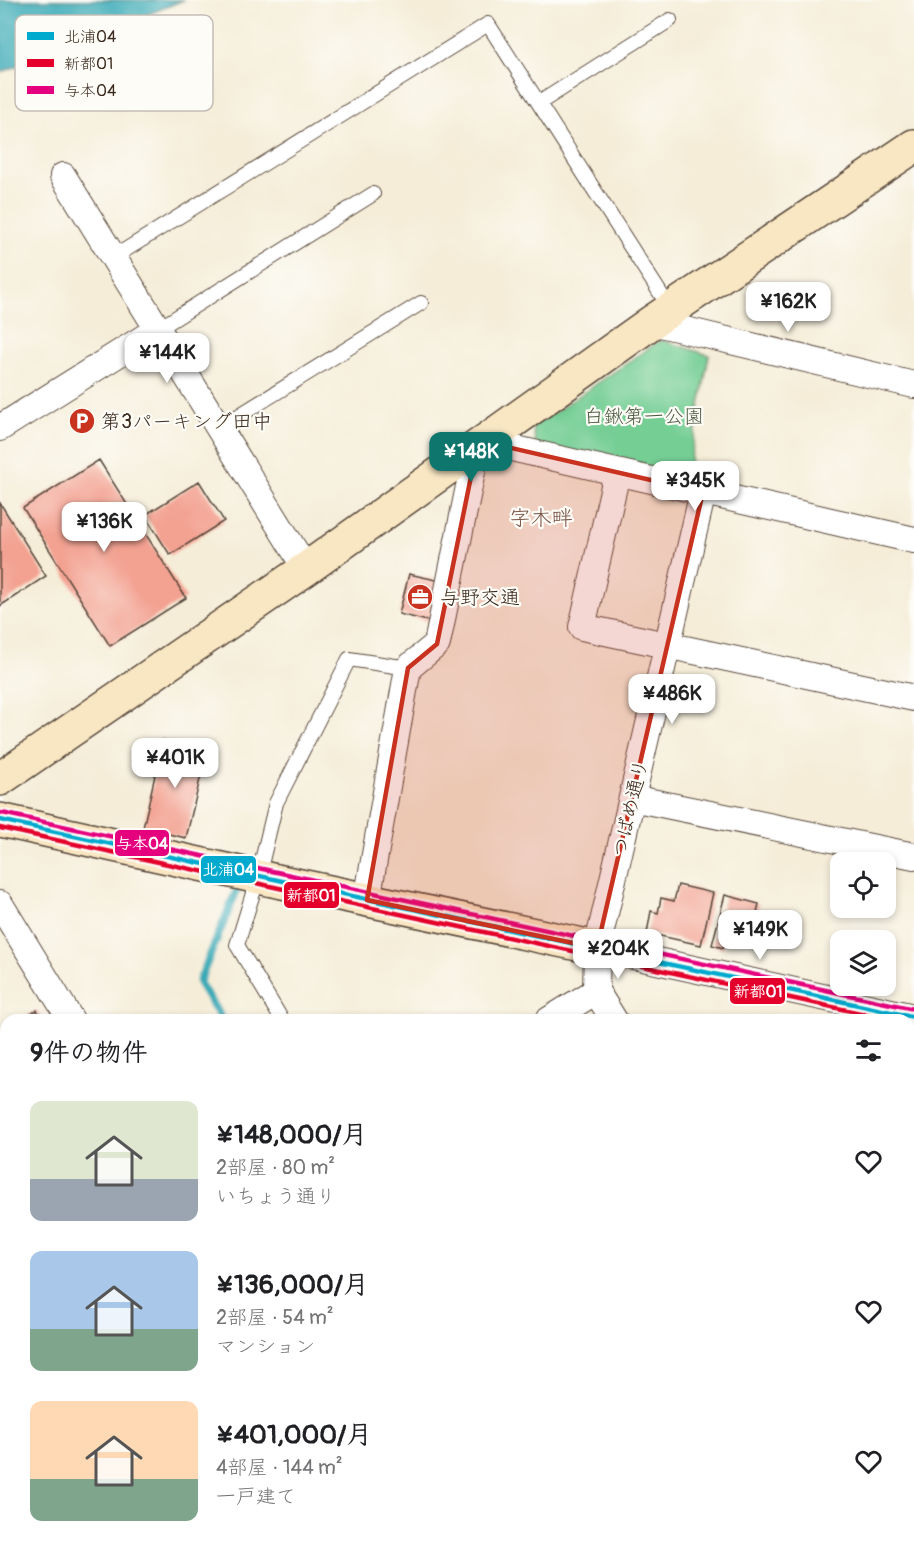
<!DOCTYPE html>
<html lang="ja">
<head>
<meta charset="utf-8">
<style>
  :root { --surface:#fff; --page:#f6f6f6; --text:#202124; --muted:#757577; --accent:#0f766e }
  body { margin:0; font-family:Pangolin,"Klee One",sans-serif; background:var(--page); color:var(--text); height:100vh; display:flex; flex-direction:column; font-size:22px; white-space:nowrap }
  * { box-sizing:border-box; margin:0 }
  p { font-size:20px; color:var(--muted) }
  .icon { flex:none; width:33px; height:33px; fill:none; stroke:currentColor; stroke-width:2; stroke-linecap:round; stroke-linejoin:round }
  .map { position:relative; flex:1; overflow:hidden }
  .drawer { position:absolute; left:0px; top:1014px; width:915px; height:534px; display:flex; flex-direction:column; background:var(--surface); border-radius:18px 18px 0 0; box-shadow:0 3px 9px #0003 }
  .drawer>* { flex:none }
  .tools { position:absolute; left:830px; top:852px; display:grid; gap:12px }
  .tools a { display:grid; place-items:center; width:66px; height:66px; border-radius:12px; background:var(--surface); box-shadow:0 3px 9px #0003; font-size:30px }
  .price { position:absolute; translate:-50% -51px; padding:0 14px; border-radius:12px; background:#fff; color:#222; font-size:20px; line-height:39px; filter:drop-shadow(0 2px 3px #0008) }
  .price::after { content:''; position:absolute; left:50%; top:36px; width:18px; height:14px; margin-left:-9px; background:inherit; clip-path:polygon(0 0,100% 0,50% 100%) }
  .price.current { background:var(--accent); color:#fff }
  ul { padding:0; list-style:none }
  li { display:flex; align-items:center; gap:18px; height:150px; padding:0 30px }
  li span { display:grid; place-items:center; flex:none; width:168px; height:120px; border-radius:12px; color:#555 }
  li>.icon { margin-inline-start:auto }
  span .icon { width:72px; height:72px; fill:#fffc; stroke-width:1 }
  li b { font-size:26px }
  h2 { display:flex; justify-content:space-between; align-items:center; height:72px; padding:0 30px; font-size:26px }
  .map>svg:first-child { display:block }
  .green { fill:#75ce94; stroke:#587c59; stroke-width:1.5 }
  .water { fill:#3aaab7; stroke:#3a6a6a; stroke-width:1.5 }
  .lines { fill:none; stroke-linecap:round; stroke-linejoin:round }
  .stream { stroke:#3aaab7; stroke-width:8 }
  .building { fill:#f3a191 }
  .lane-casing { stroke:#57473a; stroke-width:16 }
  .street-casing { stroke:#57473a; stroke-width:28 }
  .secondary-casing { stroke:#57473a; stroke-width:36 }
  .path { stroke:#57473a; stroke-width:4; stroke-dasharray:4.5 4.5; stroke-linecap:butt }
  .lane { stroke:#fff; stroke-width:14 }
  .street { stroke:#fff; stroke-width:26 }
  .secondary { stroke:#f9e7c3; stroke-width:33 }
  .bus-1-casing { stroke:#fdfcf7; stroke-width:9 }
  .bus-2-casing { stroke:#fdfcf7; stroke-width:9 }
  .bus-3-casing { stroke:#fdfcf7; stroke-width:9 }
  .bus-1 { stroke:#00a9ce; stroke-width:4.5 }
  .bus-2 { stroke:#e4002b; stroke-width:4.5 }
  .bus-3 { stroke:#e5007d; stroke-width:4.5 }
  .marked { fill:#c8321e; fill-opacity:0.2; stroke:#c8321e; stroke-width:4.5; stroke-linejoin:round }
  .labels { text-anchor:middle; stroke-width:4.5; stroke-linejoin:round; paint-order:stroke }
  .park-label { font-size:20px; fill:#4c5b41; stroke:#fdfcf7 }
  .poi-label { font-size:20px; fill:#3b2a1e; stroke:#fdfcf7; text-anchor:start }
  .street-label { font-size:20px; fill:#3b2a1e; stroke:#fdfcf7 }
  .neighbourhood-label { font-size:21px; fill:#7b5446; stroke:#fdfcf7 }
  .key { fill:#fdfcf7; stroke:#c3bdb6; stroke-width:1.5 }
  .key-label { font-size:16px; fill:#3b2a1e }
  .line-badge { stroke:#fdfcf7; stroke-width:2 }
  .badge-label { font-size:16px; text-anchor:middle; font-weight:bold; fill:#fff }
</style>
</head>
<body>
<div class="map">
<svg width="914" height="1548" viewBox="0 0 914 1548">
  <rect width="100%" height="100%" fill="#fdfcf7"/>
  <filter id="ink" filterUnits="userSpaceOnUse"><feTurbulence type="fractalNoise" baseFrequency=".0167" numOctaves="2"/><feDisplacementMap in="SourceGraphic" scale="12" xChannelSelector="R" yChannelSelector="G"/><feConvolveMatrix kernelMatrix="1 2 1 2 8 2 1 2 1" color-interpolation-filters="sRGB"/></filter>
  <filter id="wash" filterUnits="userSpaceOnUse"><feTurbulence type="fractalNoise" baseFrequency=".008" numOctaves="4" result="noise"/><feDisplacementMap in="SourceGraphic" scale="24" xChannelSelector="R" yChannelSelector="G"/><feGaussianBlur stdDeviation="1.35" result="paint"/><feColorMatrix in="noise" values="0 0 0 0 0 0 0 0 0 0 0 0 0 0 0 0 0 1.4 0 .05"/><feComposite in="paint" operator="in"/></filter>
  <g filter="url(#wash)">
    <rect width="100%" height="100%" fill="#f5edd8"/>
    <path class="green" d="M 661,340 L 709,355 L 687,479 L 536,446 L 533,427 Z"/>
    <path class="water" d="M 0,0 L 184,0 L 0,73 Z"/>
    <g class="lines">
      <path class="stream" d="M 222,1020 L 199,982 L 236,892
        M 147,1548 L 157,1542"/>
    </g>
    <g id="blocks">
      <path class="building" d="M 99,460 L 186,598 L 110,646 L 23,508 Z
        M 199,481 L 224,521 L 170,555 L 145,515 Z
        M 0,503 L 46,576 L 0,606 Z
        M 409,574 L 441,581 L 432,622 L 399,614 Z
        M 163,740 L 207,750 L 186,838 L 143,828 Z
        M 678,885 L 713,893 L 701,945 L 647,933 L 651,911 L 658,913 L 661,898 L 674,901 Z
        M 725,895 L 759,904 L 750,940 L 736,937 L 731,943 L 725,941 L 723,948 L 712,945 Z
        M 37,1010 L 43,1020 L 20,1020 Z
        M 6,1029 L 6,1073 L 0,1077 L 0,1032 Z
        M 909,1054 L 914,1055 L 914,1254 L 909,1253 Z"/>
    </g>
  </g>
  <g filter="url(#ink)">
    <use href="#blocks" fill-opacity="0" stroke="#57473a" stroke-width="1.5"/>
    <g class="lines">
      <g class="lane-casing">
        <path id="lane" d="M 539,103 L 670,20
          M 114,257 L 488,24 L 671,310
          M 158,329 L 373,194
          M 219,428 L 421,303
          M 282,1020 L 237,945 L 258,877 L 276,803 L 349,659 L 408,668
          M 461,1548 L 471,1542"/>
      </g>
      <g class="street-casing">
        <path id="street" d="M 63,176 L 306,569
          M 652,322 L 914,385
          M 0,428 L 158,329
          M 485,442 L 914,540
          M 617,473 L 582,627 L 914,698
          M 632,798 L 914,856
          M 367,900 L 408,668 L 437,644 L 477,447
          M 0,904 L 71,1020
          M 597,948 L 914,1017
          M 549,1020 L 596,991
          M 614,1020 L 596,991 L 597,948 L 703,492
          M 0,1125 L 6,1121
          M 0,1492 L 6,1488
          M 909,1501 L 914,1509
          M 387,1542 L 390,1548
          M 662,1542 L 666,1548
          M 905,1548 L 914,1543"/>
      </g>
      <g class="secondary-casing">
        <path id="secondary" d="M 0,779 L 306,569 L 652,322 L 914,146
          M 0,820 L 258,877 L 597,948"/>
      </g>
      <path class="path" d="M 909,1260 L 914,1261"/>
      <use href="#lane" class="lane"/>
      <use href="#street" class="street"/>
      <use href="#secondary" class="secondary"/>
      <g class="bus-1-casing">
        <path id="bus-1" d="M 0,820 L 914,1017"/>
      </g>
      <g class="bus-2-casing">
        <path id="bus-2" d="M 0,828 L 893,1020"/>
      </g>
      <g class="bus-3-casing">
        <path id="bus-3" d="M 2,813 L 914,1009"/>
      </g>
      <use href="#bus-1" class="bus-1"/>
      <use href="#bus-2" class="bus-2"/>
      <use href="#bus-3" class="bus-3"/>
    </g>
  </g>
  <path class="marked" d="M 485,442 L 703,492 L 597,948 L 367,900 L 408,668 L 437,644 L 477,447 Z"/>
  <defs>
    <g id="parking-disc" transform="scale(1.35)"><circle r="9.5" fill="#c8321e" stroke="#fdfcf7"/><path d="M-3.5-5.5H1a3.5 3.5 0 0 1 0 7H-1V5.5H-3.5ZM-1-3.4V-.6H.8a1.4 1.4 0 0 0 0-2.8Z" fill="#fff"/></g>
    <g id="office-disc" transform="scale(1.35)"><circle r="9.5" fill="#c8321e" stroke="#fdfcf7"/><path d="M-6-3h4V-5.5h4V-3h4V5H-6ZM-1-4.5V-3h2v-1.5ZM-6 0V1H6V0Z" fill="#fff"/></g>
  </defs>
  <g fill-rule="evenodd">
    <use href="#parking-disc" x="82" y="421"/>
    <use href="#office-disc" x="420" y="597"/>
  </g>
  <g class="labels">
    <g class="park-label">
      <text x="644" y="423">白鍬第一公園</text>
    </g>
    <g class="poi-label">
      <text x="101" y="428">第3パーキング田中</text>
      <text x="440" y="604">与野交通</text>
    </g>
    <g class="street-label">
      <text transform="translate(630 808) rotate(-77)" y="7">つばめ通り</text>
    </g>
    <g class="neighbourhood-label">
      <text x="541" y="525">字木畔</text>
    </g>
  </g>
  <rect x="15" y="15" width="198" height="96" rx="9" class="key"/>
  <rect x="27" y="32" width="27" height="8" fill="#00a9ce"/>
  <rect x="27" y="59" width="27" height="8" fill="#e4002b"/>
  <rect x="27" y="86" width="27" height="8" fill="#e5007d"/>
  <g class="key-label">
    <text x="64" y="42">北浦04</text>
    <text x="64" y="69">新都01</text>
    <text x="64" y="96">与本04</text>
  </g>
  <g class="line-badge">
    <rect x="114" y="829" width="56" height="28" rx="6" fill="#e5007d"/>
    <rect x="200" y="855" width="57" height="29" rx="6" fill="#00a9ce"/>
    <rect x="283" y="881" width="57" height="28" rx="6" fill="#e4002b"/>
    <rect x="729" y="977" width="57" height="28" rx="6" fill="#e4002b"/>
  </g>
  <g class="badge-label">
    <text x="142" y="849">与本04</text>
    <text x="228" y="875">北浦04</text>
    <text x="311" y="901">新都01</text>
    <text x="758" y="997">新都01</text>
  </g>
</svg>
<div class="tools">
<a><svg class="icon" aria-label="locate" viewBox="0 0 24 24"><circle cx="12" cy="12" r="6"/><path d="M12 2v4M12 18v4M2 12h4M18 12h4"/></svg></a>
<a><svg class="icon" aria-label="layers" viewBox="0 0 24 24"><path d="M12 4l9 5-9 5-9-5zM3 14l9 5 9-5"/></svg></a>
</div>
<b class="price" style="left:788px;top:333px">¥162K</b>
<b class="price" style="left:167px;top:384px">¥144K</b>
<b class="price current" style="left:471px;top:483px">¥148K</b>
<b class="price" style="left:695px;top:512px">¥345K</b>
<b class="price" style="left:104px;top:553px">¥136K</b>
<b class="price" style="left:672px;top:725px">¥486K</b>
<b class="price" style="left:175px;top:789px">¥401K</b>
<b class="price" style="left:760px;top:961px">¥149K</b>
<b class="price" style="left:618px;top:980px">¥204K</b>
<section class="drawer">
<h2>9件の物件<svg class="icon" aria-label="filters" viewBox="0 0 24 24"><path d="M4 7h16M4 17h16"/><circle cx="9" cy="7" r="2"/><circle cx="15" cy="17" r="2"/></svg></h2>
<ul>
<li><span style="background:linear-gradient(#dfe7d0 65%,#9aa5b1 0)"><svg class="icon" aria-label="home" viewBox="0 0 24 24"><path d="M3 11l9-7 9 7M6 9v11h12V9"/></svg></span><div><b>¥148,000/月</b><p>2部屋 · 80 m²</p><p>いちょう通り</p></div><svg class="icon" aria-label="heart" viewBox="0 0 24 24"><path d="M12 20l-8-8c-3-5 5-10 8-4 3-6 11-1 8 4z"/></svg></li>
<li><span style="background:linear-gradient(#a9c7e8 65%,#7fa58c 0)"><svg class="icon" aria-label="home" viewBox="0 0 24 24"><path d="M3 11l9-7 9 7M6 9v11h12V9"/></svg></span><div><b>¥136,000/月</b><p>2部屋 · 54 m²</p><p>マンション</p></div><svg class="icon" aria-label="heart" viewBox="0 0 24 24"><path d="M12 20l-8-8c-3-5 5-10 8-4 3-6 11-1 8 4z"/></svg></li>
<li><span style="background:linear-gradient(#ffd9b3 65%,#7fa58c 0)"><svg class="icon" aria-label="home" viewBox="0 0 24 24"><path d="M3 11l9-7 9 7M6 9v11h12V9"/></svg></span><div><b>¥401,000/月</b><p>4部屋 · 144 m²</p><p>一戸建て</p></div><svg class="icon" aria-label="heart" viewBox="0 0 24 24"><path d="M12 20l-8-8c-3-5 5-10 8-4 3-6 11-1 8 4z"/></svg></li>
</ul>
</section>
</div>
</body>
</html>
